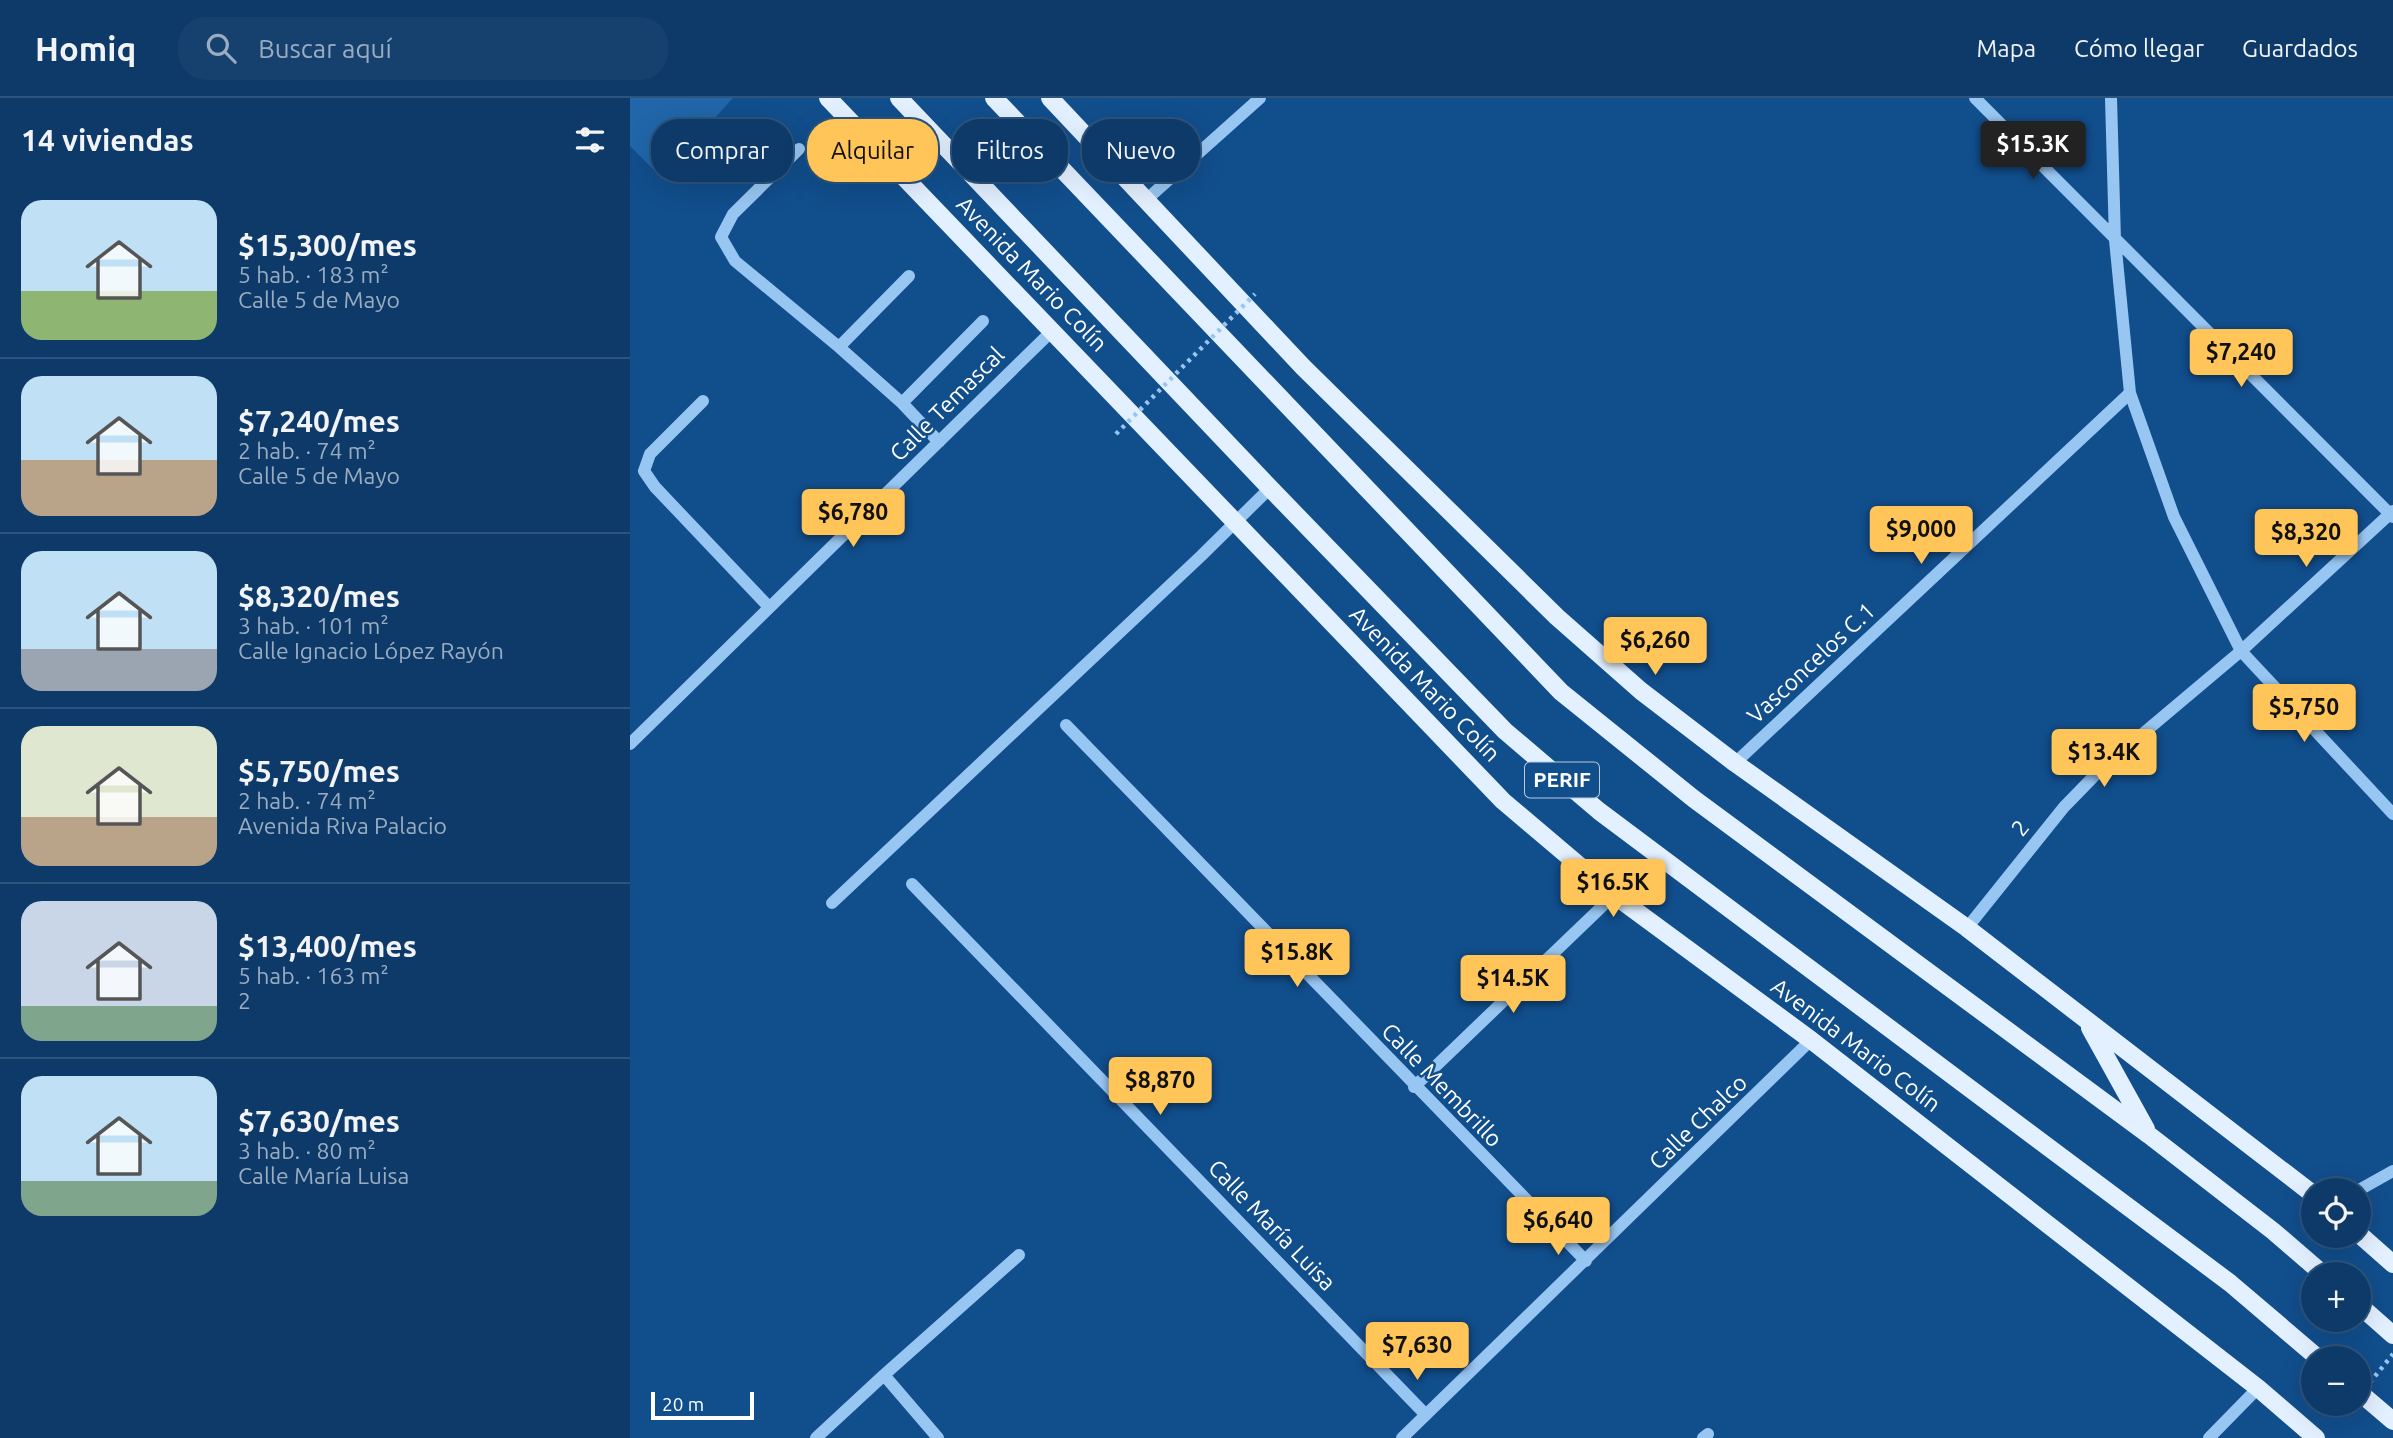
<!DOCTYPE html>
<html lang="es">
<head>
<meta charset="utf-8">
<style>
  :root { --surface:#0d3a69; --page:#16416f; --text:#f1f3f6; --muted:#9aadc0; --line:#2d547d; --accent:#ffc559 }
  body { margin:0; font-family:Ubuntu,sans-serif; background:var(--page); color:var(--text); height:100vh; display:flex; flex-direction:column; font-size:26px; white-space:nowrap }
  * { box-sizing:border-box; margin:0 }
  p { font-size:23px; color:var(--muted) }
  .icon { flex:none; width:38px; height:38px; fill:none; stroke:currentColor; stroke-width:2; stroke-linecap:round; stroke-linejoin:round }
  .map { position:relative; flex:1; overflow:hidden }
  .side { display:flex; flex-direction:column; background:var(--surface); width:630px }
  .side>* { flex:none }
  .top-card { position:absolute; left:21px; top:21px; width:665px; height:63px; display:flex; gap:14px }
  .controls { position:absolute; left:1671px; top:1080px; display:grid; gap:14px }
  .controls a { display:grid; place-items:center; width:70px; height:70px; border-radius:50%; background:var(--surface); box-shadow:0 7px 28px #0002,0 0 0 2px var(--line); font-size:35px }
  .scale { position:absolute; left:21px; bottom:18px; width:103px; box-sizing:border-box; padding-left:7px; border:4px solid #fff; border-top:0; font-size:19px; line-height:24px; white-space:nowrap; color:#fff; -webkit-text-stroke:5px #114e8c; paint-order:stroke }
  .price { position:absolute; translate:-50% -60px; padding:0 16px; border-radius:7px; background:var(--accent); color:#111; font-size:23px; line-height:46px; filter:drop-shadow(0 2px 4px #0008) }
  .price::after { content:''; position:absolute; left:50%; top:42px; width:21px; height:16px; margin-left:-10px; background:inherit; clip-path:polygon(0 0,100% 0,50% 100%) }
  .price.selected { background:#222; color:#fff }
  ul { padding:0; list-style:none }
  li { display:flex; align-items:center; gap:21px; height:175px; padding:0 21px }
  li+li { border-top:2px solid var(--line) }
  li span { display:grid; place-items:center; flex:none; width:196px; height:140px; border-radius:21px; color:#555 }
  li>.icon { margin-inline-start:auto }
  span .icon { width:84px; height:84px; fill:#fffc; stroke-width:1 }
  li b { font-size:30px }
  h2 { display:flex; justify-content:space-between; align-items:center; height:84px; padding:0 21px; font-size:30px }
  .chip { padding:0 24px; border-radius:28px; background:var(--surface); box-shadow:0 7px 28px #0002,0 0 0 2px var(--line); font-size:24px; line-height:63px }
  .chip.selected { background:var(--accent); color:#111 }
  header { display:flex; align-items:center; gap:42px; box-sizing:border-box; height:98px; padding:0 35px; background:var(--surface); border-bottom:2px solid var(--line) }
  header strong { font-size:33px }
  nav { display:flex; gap:38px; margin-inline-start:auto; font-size:24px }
  .search { width:490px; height:63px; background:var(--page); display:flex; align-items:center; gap:18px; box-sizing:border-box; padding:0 24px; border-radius:28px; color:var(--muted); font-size:26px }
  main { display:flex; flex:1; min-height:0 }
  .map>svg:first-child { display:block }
  .green { fill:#2066a9 }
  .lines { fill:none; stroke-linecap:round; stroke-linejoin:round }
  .minor { stroke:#98c6f2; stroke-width:12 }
  .major { stroke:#e3f0ff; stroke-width:18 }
  .path-bridge { stroke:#98c6f2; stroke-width:4.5; stroke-dasharray:3.5 5; stroke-linecap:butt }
  .labels { text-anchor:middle; stroke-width:5; stroke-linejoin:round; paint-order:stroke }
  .shield { fill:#114e8c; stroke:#b8cadc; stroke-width:2 }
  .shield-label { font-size:21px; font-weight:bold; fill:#fff }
  .street-label { font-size:23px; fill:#fff; stroke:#114e8c }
</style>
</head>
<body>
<header>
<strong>Homiq</strong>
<div class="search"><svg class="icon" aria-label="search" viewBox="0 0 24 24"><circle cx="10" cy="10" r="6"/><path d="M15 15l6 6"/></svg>Buscar aquí</div>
<nav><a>Mapa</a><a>Cómo llegar</a><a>Guardados</a></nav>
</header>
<main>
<section class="side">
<h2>14 viviendas<svg class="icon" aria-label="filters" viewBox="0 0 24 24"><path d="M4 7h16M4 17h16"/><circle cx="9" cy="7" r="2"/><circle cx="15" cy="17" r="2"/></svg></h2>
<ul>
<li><span style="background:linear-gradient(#bfe0f5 65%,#8fb573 0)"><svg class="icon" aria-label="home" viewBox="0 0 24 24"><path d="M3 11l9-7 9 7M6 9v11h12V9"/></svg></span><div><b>$15,300/mes</b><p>5 hab. · 183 m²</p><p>Calle 5 de Mayo</p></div></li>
<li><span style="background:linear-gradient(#bfe0f5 60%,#b9a48a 0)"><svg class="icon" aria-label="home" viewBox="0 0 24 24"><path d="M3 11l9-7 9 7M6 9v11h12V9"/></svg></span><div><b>$7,240/mes</b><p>2 hab. · 74 m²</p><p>Calle 5 de Mayo</p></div></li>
<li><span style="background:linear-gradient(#bfe0f5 70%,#9aa5b1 0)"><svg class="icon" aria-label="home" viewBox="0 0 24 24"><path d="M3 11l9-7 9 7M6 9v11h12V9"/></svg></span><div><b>$8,320/mes</b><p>3 hab. · 101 m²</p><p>Calle Ignacio López Rayón</p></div></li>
<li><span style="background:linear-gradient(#dfe7d0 65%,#b9a48a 0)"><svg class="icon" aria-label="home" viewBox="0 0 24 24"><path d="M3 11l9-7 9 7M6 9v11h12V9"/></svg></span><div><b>$5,750/mes</b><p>2 hab. · 74 m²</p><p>Avenida Riva Palacio</p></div></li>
<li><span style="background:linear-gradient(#c9d6e8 75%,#7fa58c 0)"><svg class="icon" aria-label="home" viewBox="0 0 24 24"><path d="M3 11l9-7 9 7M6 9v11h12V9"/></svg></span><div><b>$13,400/mes</b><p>5 hab. · 163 m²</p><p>2</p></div></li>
<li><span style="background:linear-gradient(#bfe0f5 75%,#7fa58c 0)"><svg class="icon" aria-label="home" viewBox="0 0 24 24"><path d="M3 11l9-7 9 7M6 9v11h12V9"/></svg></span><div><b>$7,630/mes</b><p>3 hab. · 80 m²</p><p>Calle María Luisa</p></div></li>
</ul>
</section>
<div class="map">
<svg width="1763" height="1340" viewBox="0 0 1763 1340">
  <rect width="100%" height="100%" fill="#114e8c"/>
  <path class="green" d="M 0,0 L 103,0 L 31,79 L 0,48 Z"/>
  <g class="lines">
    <path class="minor" d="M 1345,0 L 1763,419
      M 1481,0 L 1485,142 L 1500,295 L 1544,419 L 1611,553 L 1763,716
      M 169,51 L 103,116 L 91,139 L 105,163 L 209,249 L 272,305 L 309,344
      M 516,102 L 630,0
      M 209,249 L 279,178
      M 73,303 L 20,356 L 14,373 L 25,389 L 139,509
      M 272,305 L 353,223
      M 436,627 L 956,1163
      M 0,646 L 423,232
      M 1105,665 L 1500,295
      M 282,786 L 796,1317
      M 202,805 L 571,458 L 640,390
      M 1337,830 L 1434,709 L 1472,670 L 1611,553 L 1763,413
      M 784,989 L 984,797
      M 1729,1092 L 1763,1073
      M 186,1340 L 254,1277
      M 308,1340 L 254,1277 L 389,1157
      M 772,1340 L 1181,942
      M 1073,1340 L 1078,1336
      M 1579,1340 L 1628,1290"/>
    <path class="major" d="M 198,0 L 873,703 L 984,797 L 1181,942 L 1628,1290 L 1686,1340
      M 269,0 L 640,390 L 875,633 L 969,713 L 1600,1185 L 1688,1260
      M 364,0 L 931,594 L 1064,701 L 1519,1037 L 1643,1133 L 1693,1176
      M 420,0 L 673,269 L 927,519 L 1011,593 L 1105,665 L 1337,830 L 1684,1097
      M 1460,930 L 1516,1031
      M 1729,1136 L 1763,1166
      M 1729,1207 L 1763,1237
      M 1729,1294 L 1763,1323"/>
    <path class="path-bridge" d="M 486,336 L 625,196
      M 1729,1298 L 1763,1256"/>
  </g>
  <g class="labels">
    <rect class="shield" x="895" y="664.5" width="74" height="35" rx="5"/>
    <g class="shield-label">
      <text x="932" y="689">PERIF</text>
    </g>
    <g class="street-label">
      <text transform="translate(402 176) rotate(46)" y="8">Avenida Mario Colín</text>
      <text transform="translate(317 306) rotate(-45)" y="8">Calle Temascal</text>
      <text transform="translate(1181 565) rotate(-43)" y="8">Vasconcelos C.1</text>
      <text transform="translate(795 586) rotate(46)" y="8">Avenida Mario Colín</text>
      <text transform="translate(1390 730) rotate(-51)" y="8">2</text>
      <text transform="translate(1226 947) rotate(37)" y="8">Avenida Mario Colín</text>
      <text transform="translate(812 987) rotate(46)" y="8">Calle Membrillo</text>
      <text transform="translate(1068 1024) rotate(-44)" y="8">Calle Chalco</text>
      <text transform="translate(642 1127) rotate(46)" y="8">Calle María Luisa</text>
    </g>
  </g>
</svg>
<div class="controls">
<a><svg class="icon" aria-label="locate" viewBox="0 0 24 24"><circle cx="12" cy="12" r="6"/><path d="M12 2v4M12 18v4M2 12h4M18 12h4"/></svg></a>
<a>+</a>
<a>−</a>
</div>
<div class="scale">20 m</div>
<b class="price selected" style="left:1403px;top:83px">$15.3K</b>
<b class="price" style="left:1611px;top:291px">$7,240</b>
<b class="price" style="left:223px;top:451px">$6,780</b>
<b class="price" style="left:1291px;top:468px">$9,000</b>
<b class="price" style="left:1676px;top:471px">$8,320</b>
<b class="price" style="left:1025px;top:579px">$6,260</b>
<b class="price" style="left:1674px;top:646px">$5,750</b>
<b class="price" style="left:1474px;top:691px">$13.4K</b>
<b class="price" style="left:983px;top:821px">$16.5K</b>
<b class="price" style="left:667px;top:891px">$15.8K</b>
<b class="price" style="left:883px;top:917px">$14.5K</b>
<b class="price" style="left:530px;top:1019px">$8,870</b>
<b class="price" style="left:928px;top:1159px">$6,640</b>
<b class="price" style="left:787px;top:1284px">$7,630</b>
<div class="top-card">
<a class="chip">Comprar</a>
<a class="chip selected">Alquilar</a>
<a class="chip">Filtros</a>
<a class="chip">Nuevo</a>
</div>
</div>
</main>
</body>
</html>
